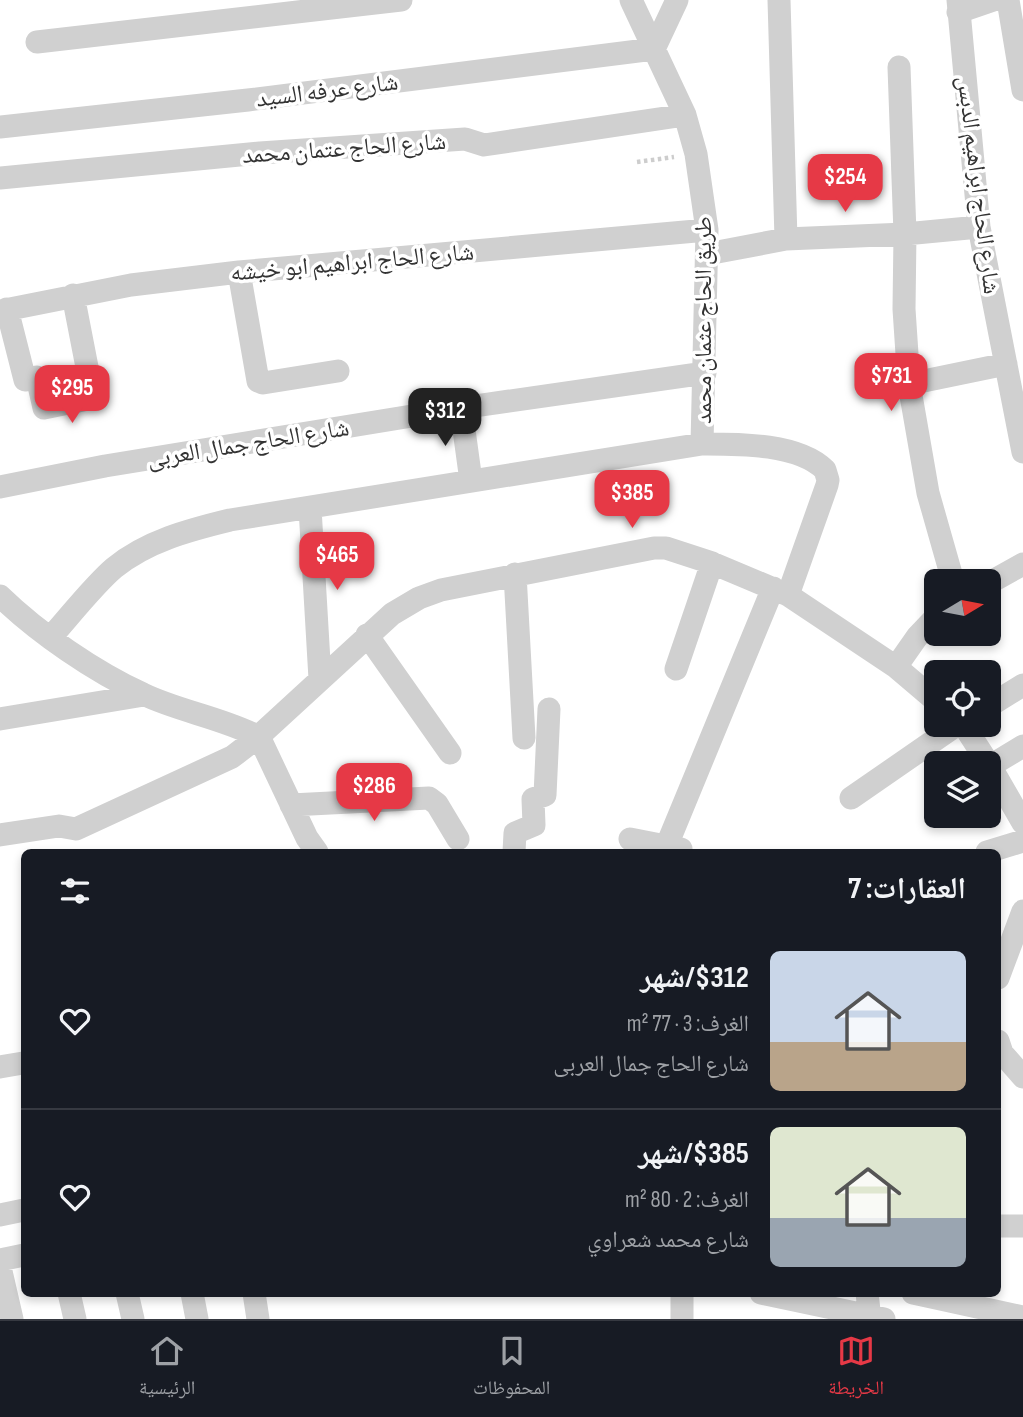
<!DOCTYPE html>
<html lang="ar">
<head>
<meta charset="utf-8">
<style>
  :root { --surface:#171b24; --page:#242831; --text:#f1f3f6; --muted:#9ea1a6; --line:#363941; --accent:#e63946 }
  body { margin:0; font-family:"Sofia Sans Condensed","Noto Naskh Arabic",sans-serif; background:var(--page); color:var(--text); direction:rtl; height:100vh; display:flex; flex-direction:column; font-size:26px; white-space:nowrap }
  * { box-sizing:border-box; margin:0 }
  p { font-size:23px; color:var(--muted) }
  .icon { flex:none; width:38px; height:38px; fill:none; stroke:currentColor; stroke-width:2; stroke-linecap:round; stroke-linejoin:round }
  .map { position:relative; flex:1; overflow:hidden; direction:ltr }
  .drawer { position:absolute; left:21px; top:849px; width:980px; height:448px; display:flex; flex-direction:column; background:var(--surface); border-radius:10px; box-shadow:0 4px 10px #0003; direction:rtl }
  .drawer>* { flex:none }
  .needle { width:46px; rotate:80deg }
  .tools { position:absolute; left:924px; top:569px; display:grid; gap:14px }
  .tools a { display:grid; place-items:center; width:77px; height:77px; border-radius:10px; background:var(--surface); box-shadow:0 4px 10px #0003; font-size:35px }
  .price { position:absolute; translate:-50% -60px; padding:0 16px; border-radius:14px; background:var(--accent); color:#fff; font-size:23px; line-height:46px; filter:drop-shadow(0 2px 4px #0008) }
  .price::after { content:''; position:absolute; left:50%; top:42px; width:21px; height:16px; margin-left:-10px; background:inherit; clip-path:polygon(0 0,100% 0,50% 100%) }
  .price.current { background:#222; color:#fff }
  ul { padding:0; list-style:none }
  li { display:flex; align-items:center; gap:21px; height:175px; padding:0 35px }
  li+li { border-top:2px solid var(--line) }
  li span { display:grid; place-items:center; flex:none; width:196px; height:140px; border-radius:10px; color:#555 }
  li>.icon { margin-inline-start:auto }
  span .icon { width:84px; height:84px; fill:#fffc; stroke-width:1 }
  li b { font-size:30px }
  h2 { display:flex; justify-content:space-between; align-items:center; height:84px; padding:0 35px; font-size:30px }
  .dock { display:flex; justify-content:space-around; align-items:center; height:98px; border-top:2px solid var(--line); background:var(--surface); font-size:19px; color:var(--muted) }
  .dock a { display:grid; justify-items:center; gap:4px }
  .dock .current { color:var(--accent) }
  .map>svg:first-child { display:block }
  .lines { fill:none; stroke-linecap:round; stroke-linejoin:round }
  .path { stroke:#cdcdcd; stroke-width:4.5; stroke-dasharray:3.5 3.5; stroke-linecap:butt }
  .minor { stroke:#d0d0d0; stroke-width:23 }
  .labels { text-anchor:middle; stroke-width:7; stroke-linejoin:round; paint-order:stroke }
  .street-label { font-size:24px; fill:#333; stroke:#fff }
</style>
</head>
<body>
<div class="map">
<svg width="1023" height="1319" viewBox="0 0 1023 1319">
  <rect width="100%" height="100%" fill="#fff"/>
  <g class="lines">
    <path class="path" d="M 637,162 L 674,157"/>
    <path class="minor" d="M 631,0 L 685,115 L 696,154 L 707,230 L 702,444
      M 779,0 L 786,239
      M 958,0 L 979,227 L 1023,452
      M 1008,0 L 1023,90
      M 958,12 L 993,0
      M 37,42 L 401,0
      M 899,67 L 905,234 L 904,309 L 909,384 L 928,493 L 953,581
      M 0,127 L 248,100 L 654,49 L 677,0
      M 0,178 L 260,153 L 465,139 L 484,145 L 685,115
      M 707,254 L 786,239 L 905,234 L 979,227
      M 239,272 L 258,381 L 263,383 L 338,371
      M 7,309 L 25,380 L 37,377 L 44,408 L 93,398 L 73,295
      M 0,311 L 131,285 L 239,272 L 707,230
      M 909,384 L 1006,364
      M 461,408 L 471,481
      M 0,487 L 105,466 L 461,408 L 705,373
      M 310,508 L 320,679
      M 515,574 L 524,738
      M 989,583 L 1023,564
      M 0,596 C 38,633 95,672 143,694 C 178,711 219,717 255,735 L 262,743 L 307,838 L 317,852
      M 367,635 L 450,753
      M 51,637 C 69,617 94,585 114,568 C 147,541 189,530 230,520 L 702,444 C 737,444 798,443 825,470 L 828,480 L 827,485 L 788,595
      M 896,667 L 917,637 L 936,617
      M 676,669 L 712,563
      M 989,706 L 1023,685
      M 0,719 L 144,695
      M 963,724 L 988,763
      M 989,764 L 1023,823
      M 990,766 L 1023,746
      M 851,798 L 958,724
      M 291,805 L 429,798 L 437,804 L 458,839
      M 0,835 L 59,826 L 76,829 L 232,757 L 258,737 L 392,614 L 419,598 L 441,590 L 654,548 L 666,548 L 712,563 L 788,595 L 896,667 L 936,701
      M 630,839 L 681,849
      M 667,845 L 773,588
      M 514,852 L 515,833 L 534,825 L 533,799 L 545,795 L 549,709
      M 987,852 L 1023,841
      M 998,978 L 1023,911
      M 998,1041 L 1002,1053 L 1023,1077
      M 0,1067 L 23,1063
      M 0,1215 L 24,1210
      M 998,1226 L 1023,1226
      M 0,1260 L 24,1255
      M 0,1267 L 12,1319
      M 69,1293 L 75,1319
      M 127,1293 L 133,1319
      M 192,1293 L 197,1319
      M 254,1293 L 258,1319
      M 761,1293 L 884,1319
      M 867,1293 L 870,1319
      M 913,1293 L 1023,1317
      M 682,1319 L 682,1293"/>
  </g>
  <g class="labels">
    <g class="street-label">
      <text transform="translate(327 90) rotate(-7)" y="8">شارع عرفه السيد</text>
      <text transform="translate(344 148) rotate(-4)" y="8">شارع الحاج عتمان محمد</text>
      <text transform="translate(979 185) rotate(83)" y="8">شارع الحاج ابراهيم الدبس</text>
      <text transform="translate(352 262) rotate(-5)" y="8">شارع الحاج ابراهيم ابو خيشه</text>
      <text transform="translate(703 320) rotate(-90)" y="8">طريق الحاج عثمان محمد</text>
      <text transform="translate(248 443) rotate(-9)" y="8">شارع الحاج جمال العربى</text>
    </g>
  </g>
</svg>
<div class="tools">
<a><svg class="needle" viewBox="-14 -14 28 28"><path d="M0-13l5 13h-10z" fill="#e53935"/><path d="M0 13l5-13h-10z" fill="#9ea1a6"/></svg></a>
<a><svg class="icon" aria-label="locate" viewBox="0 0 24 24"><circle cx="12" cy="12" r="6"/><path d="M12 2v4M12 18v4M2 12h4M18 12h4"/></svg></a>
<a><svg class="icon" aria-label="layers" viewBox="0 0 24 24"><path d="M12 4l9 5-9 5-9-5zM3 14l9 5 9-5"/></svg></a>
</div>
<b class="price" style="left:845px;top:214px">$254</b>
<b class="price" style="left:891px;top:413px">$731</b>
<b class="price" style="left:72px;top:425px">$295</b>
<b class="price current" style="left:445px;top:448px">$312</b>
<b class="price" style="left:632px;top:530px">$385</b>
<b class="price" style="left:337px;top:592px">$465</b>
<b class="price" style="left:374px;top:823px">$286</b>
<section class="drawer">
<h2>العقارات: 7<svg class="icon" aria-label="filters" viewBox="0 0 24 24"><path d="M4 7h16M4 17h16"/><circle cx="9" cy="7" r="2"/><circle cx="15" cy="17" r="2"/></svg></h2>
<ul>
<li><span style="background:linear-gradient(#c9d6e8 65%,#b9a48a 0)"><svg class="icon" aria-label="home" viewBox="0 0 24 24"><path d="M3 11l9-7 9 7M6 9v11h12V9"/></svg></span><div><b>$312/شهر</b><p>الغرف: 3 · 77 m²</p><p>شارع الحاج جمال العربى</p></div><svg class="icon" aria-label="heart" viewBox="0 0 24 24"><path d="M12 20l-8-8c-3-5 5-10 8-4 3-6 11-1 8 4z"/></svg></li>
<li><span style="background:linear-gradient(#dfe7d0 65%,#9aa5b1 0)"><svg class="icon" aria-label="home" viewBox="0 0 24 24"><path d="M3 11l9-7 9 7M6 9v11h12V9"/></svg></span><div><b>$385/شهر</b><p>الغرف: 2 · 80 m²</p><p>شارع محمد شعراوي</p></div><svg class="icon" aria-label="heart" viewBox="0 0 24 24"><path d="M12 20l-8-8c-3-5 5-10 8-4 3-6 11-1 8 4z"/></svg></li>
</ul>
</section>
</div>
<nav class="dock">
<a class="current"><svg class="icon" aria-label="map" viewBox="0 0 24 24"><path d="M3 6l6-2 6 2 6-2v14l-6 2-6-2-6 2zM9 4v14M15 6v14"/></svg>الخريطة</a>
<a><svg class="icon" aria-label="saved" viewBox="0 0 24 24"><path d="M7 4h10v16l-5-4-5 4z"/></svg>المحفوظات</a>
<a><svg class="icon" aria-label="home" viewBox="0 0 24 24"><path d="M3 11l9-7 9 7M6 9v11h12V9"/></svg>الرئيسية</a>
</nav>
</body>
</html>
